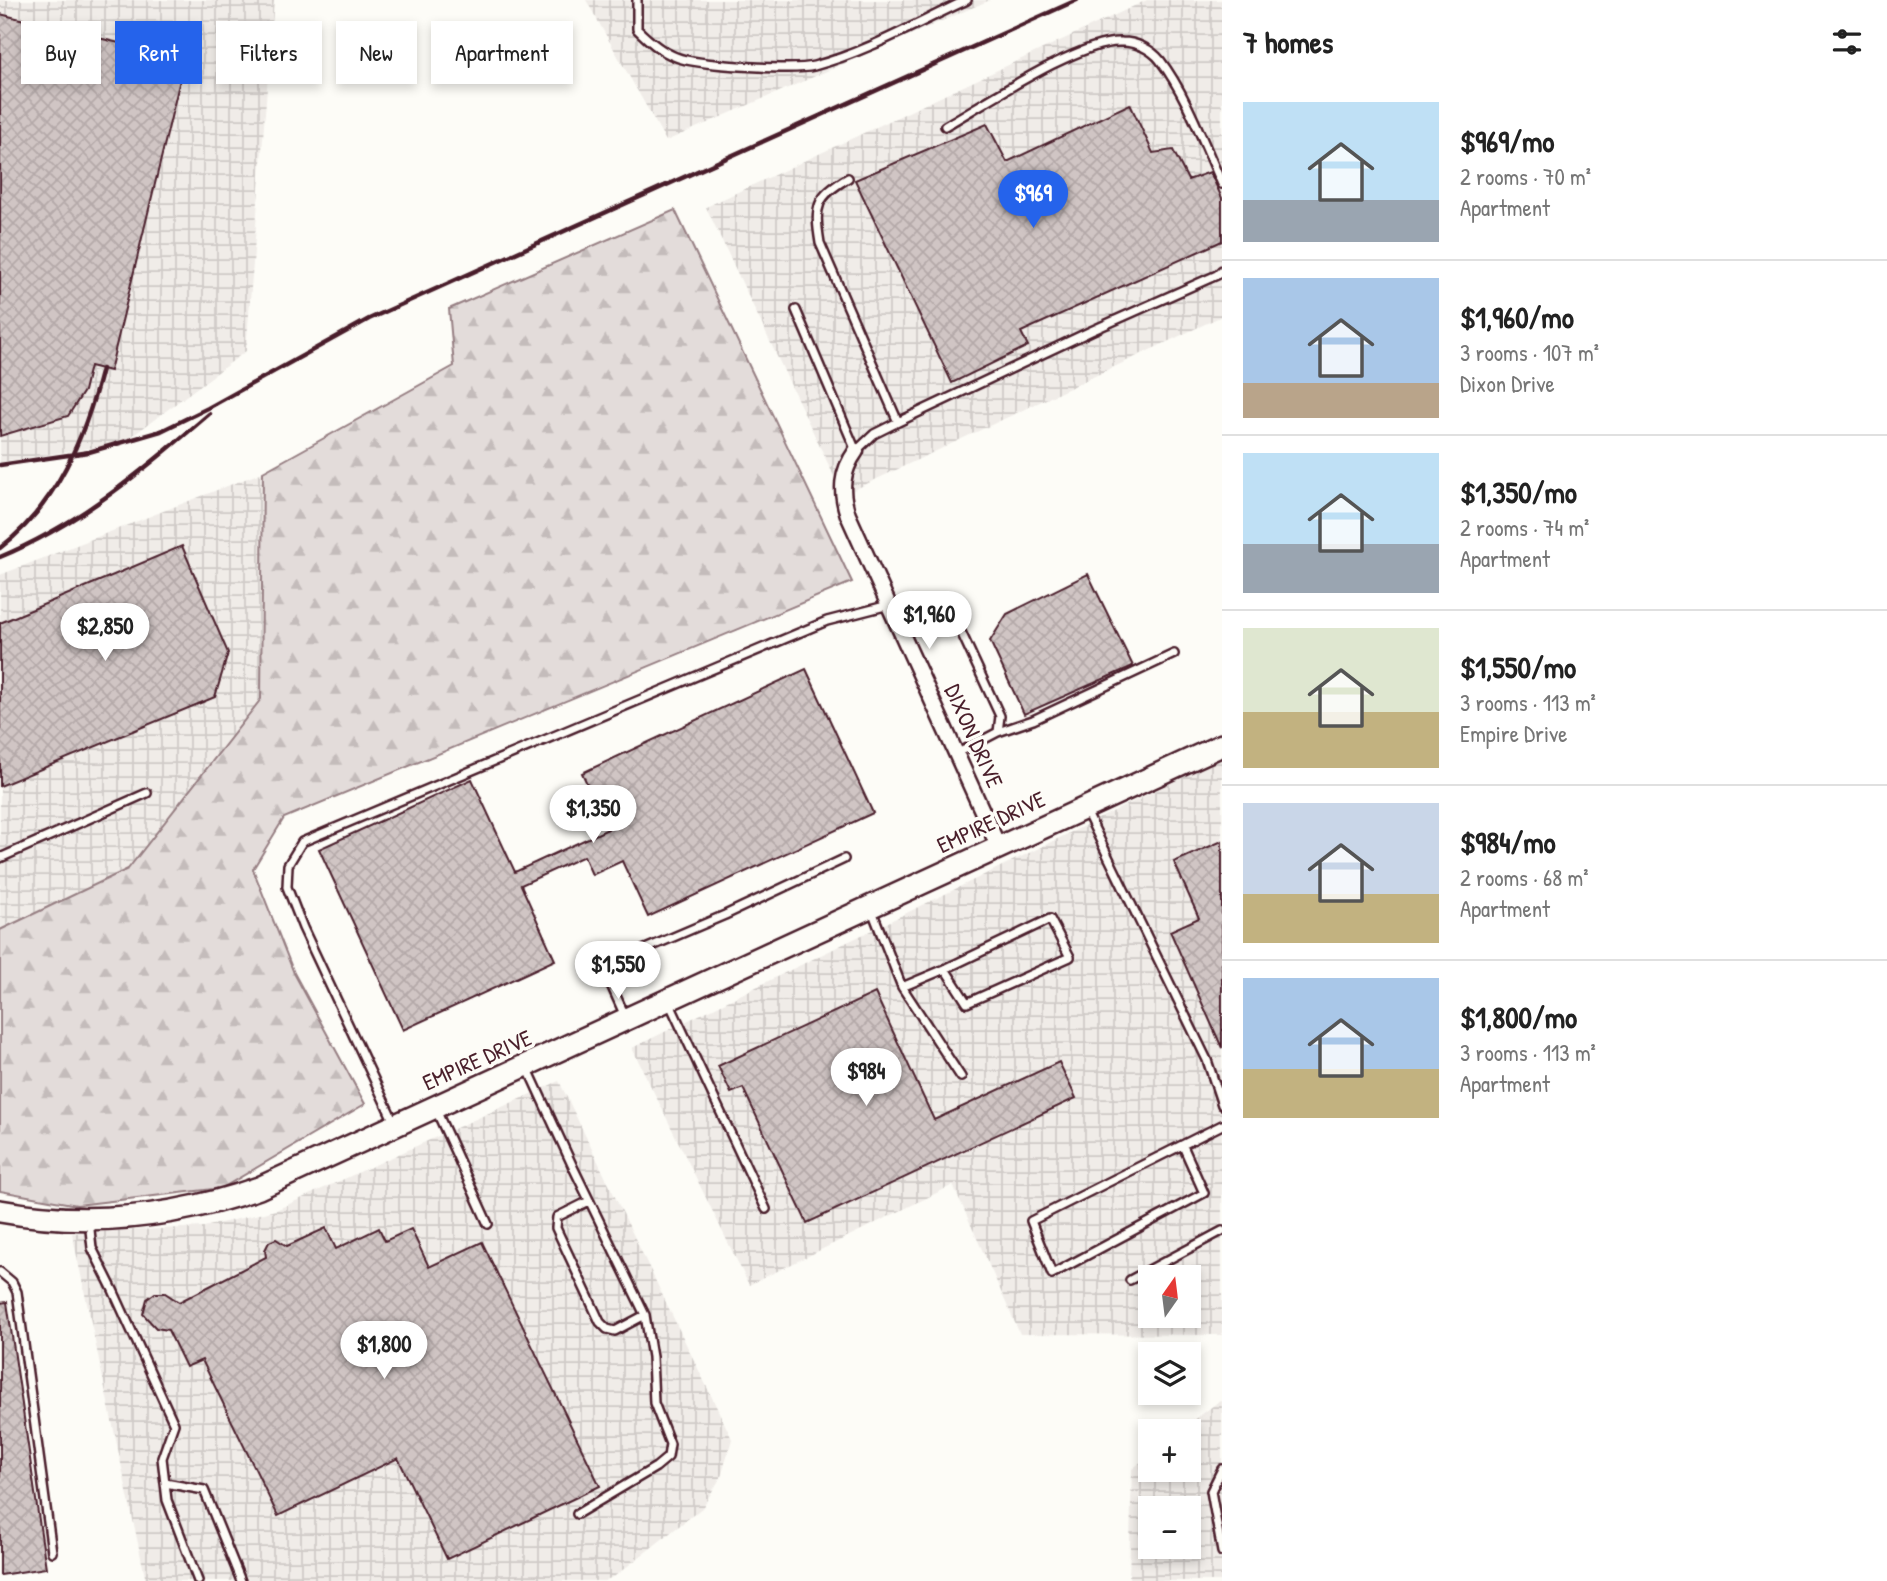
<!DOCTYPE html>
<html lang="en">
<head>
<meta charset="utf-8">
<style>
  :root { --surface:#fff; --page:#f2f2f2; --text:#222; --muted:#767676; --line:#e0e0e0; --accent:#2563eb }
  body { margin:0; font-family:"Patrick Hand",sans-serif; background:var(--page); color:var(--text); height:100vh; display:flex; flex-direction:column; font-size:26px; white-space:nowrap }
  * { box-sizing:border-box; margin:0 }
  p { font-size:23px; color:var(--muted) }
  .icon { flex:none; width:38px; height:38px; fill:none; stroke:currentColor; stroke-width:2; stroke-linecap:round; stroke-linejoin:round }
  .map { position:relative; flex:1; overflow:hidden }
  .side { display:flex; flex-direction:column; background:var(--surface); width:665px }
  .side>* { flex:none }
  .guide { position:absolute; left:21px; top:21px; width:665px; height:63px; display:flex; gap:14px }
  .needle { width:46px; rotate:14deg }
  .buttons { position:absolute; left:1138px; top:1265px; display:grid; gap:14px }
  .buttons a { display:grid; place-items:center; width:63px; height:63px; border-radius:0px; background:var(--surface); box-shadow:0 4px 10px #0003; font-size:35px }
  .price { position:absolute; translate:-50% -60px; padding:0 16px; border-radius:24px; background:#fff; color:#222; font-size:23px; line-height:46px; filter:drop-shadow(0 2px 4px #0008) }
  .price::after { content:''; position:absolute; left:50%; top:42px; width:21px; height:16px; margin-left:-10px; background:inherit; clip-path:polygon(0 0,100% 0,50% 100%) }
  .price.current { background:var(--accent); color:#fff }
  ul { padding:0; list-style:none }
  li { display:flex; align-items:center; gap:21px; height:175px; padding:0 21px }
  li+li { border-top:2px solid var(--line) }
  li span { display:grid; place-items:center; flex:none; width:196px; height:140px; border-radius:0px; color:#555 }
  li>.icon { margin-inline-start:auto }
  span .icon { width:84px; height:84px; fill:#fffc; stroke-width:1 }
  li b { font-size:30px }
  h2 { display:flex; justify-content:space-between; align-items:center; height:84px; padding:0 21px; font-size:30px }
  .pill { padding:0 24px; border-radius:0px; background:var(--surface); box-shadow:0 4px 10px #0003; font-size:24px; line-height:63px }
  .pill.current { background:var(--accent); color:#fff }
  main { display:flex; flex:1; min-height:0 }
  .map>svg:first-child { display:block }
  .industrial { fill:url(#industrial-grid); fill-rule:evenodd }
  .forest { fill:url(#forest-firs); stroke:#967e82; stroke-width:2 }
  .building { fill:url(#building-cross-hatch); stroke:#4a1f2b; stroke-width:2 }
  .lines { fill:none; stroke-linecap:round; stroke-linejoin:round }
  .lane-casing { stroke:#4a1f2b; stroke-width:12 }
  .street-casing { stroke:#4a1f2b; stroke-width:19 }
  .secondary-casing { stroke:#4a1f2b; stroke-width:26 }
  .lane { stroke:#fdfcf7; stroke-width:7 }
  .street { stroke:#fdfcf7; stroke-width:14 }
  .secondary { stroke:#fdfcf7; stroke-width:21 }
  .rail { stroke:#4a1f2b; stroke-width:4.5 }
  .labels { text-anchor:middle; stroke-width:7; stroke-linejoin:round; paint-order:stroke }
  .street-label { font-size:23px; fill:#4a1f2b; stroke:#fdfcf7 }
</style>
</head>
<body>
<main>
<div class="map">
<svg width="1222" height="1581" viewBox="0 0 1222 1581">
  <defs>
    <pattern id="industrial-grid" width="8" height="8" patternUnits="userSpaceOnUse" patternTransform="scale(1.75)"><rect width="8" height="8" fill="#f0ece8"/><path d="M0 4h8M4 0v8" fill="none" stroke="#cfcac7"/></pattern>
    <pattern id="forest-firs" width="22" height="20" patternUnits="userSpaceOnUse" patternTransform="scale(1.75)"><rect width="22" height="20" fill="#e3dcda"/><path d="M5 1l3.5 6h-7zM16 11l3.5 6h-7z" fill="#c4bcbb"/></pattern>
    <pattern id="building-cross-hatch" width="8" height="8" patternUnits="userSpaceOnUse" patternTransform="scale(1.75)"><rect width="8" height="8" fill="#d0c5c4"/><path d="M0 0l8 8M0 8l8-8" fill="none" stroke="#b4a9a9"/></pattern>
  </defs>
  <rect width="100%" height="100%" fill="#fdfcf7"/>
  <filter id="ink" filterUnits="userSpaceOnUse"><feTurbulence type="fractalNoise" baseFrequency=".0143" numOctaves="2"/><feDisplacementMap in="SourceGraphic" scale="14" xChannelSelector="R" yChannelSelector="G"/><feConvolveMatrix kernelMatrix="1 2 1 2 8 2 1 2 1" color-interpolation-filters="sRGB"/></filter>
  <g filter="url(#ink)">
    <path class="industrial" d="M 0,0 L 274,0 L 246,351 L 123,443 L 0,462 Z
      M 586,0 L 990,0 L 666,141 Z
      M 1147,0 L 1222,0 L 1222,316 L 843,495 L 706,207 Z
      M 263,472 L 261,699 L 128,869 L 0,930 L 0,575 Z
      M 1222,758 L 1222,1335 L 1020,1334 L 953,1185 L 749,1285 L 632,1048 ZM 1150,1278 L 1188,1278 L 1188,1316 L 1150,1316 Z
      M 559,1081 L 732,1439 L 721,1477 L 702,1508 L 615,1576 L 604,1581 L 146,1581 L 72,1233 L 204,1227 L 276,1210 Z
      M 1222,1401 L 1222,1581 L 1129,1581 L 1132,1469 L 1150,1455 L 1150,1470 L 1188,1470 L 1188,1432 L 1180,1431 L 1218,1402 ZM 1150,1508 L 1188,1508 L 1188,1547 L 1150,1547 Z"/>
    <path class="forest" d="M 675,210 L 852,582 L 284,818 L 253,869 L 294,973 L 365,1104 L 222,1188 L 77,1205 L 0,1191 L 0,930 L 128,869 L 261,699 L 263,472 L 454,366 L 449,309 Z"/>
    <path class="building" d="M 0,14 L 185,59 L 110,371 L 90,366 L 84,391 L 68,416 L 0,436 Z
      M 1130,104 L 1153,153 L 1173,150 L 1188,180 L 1210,172 L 1222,198 L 1222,241 L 1021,332 L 1028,346 L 952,383 L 855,180 L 987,124 L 1007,162 Z
      M 182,546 L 228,653 L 215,697 L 0,786 L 0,623 Z
      M 1088,574 L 1133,666 L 1024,714 L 990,641 L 1007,614 Z
      M 806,669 L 873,813 L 648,917 L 622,861 L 592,875 L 584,856 L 521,885 L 555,960 L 403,1030 L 319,849 L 472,779 L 515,872 L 608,829 L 582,773 Z
      M 1222,841 L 1222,1048 L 1170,931 L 1199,918 L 1174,862 Z
      M 875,993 L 934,1120 L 1059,1062 L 1076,1098 L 807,1223 L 743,1088 L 731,1093 L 718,1066 Z
      M 326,1228 L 336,1249 L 379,1228 L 385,1241 L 411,1229 L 429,1267 L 482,1242 L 600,1486 L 447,1559 L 398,1458 L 278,1516 L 202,1360 L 186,1367 L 168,1330 L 156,1328 L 143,1314 L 147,1299 L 155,1293 L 165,1293 L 179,1302 L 266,1257 L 265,1250 L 269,1242 L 276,1239 L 287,1246 Z
      M 7,1302 L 46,1568 L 0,1575 L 0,1303 Z"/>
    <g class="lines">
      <g class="lane-casing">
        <path id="lane" d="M 637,0 L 637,29 C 648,40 660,51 676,57 C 695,65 794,71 814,66 C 867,52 917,23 967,0
          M 945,126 C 984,104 1081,39 1122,42 C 1136,42 1151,49 1160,60 C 1186,94 1204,144 1222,184
          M 848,178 C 816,197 814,206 820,243 L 898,422
          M 796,310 L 856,451 L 874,434 L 898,422 L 1091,331 L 1217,275 L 1222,270
          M 902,634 L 943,616 L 956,621 L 1000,716 L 998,732 L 956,754
          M 998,732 L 1033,720 L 1174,654
          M 1085,809 L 1207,1060 L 1222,1105
          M 0,858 L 147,793
          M 871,908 L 902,987 L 961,1077
          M 902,987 L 945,969 L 1050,919 L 1070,957 L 967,1003 L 945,969
          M 669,1002 L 766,1209
          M 625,1016 L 603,967 L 725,915 L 844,859
          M 527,1067 L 573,1167 L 645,1315 L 652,1357 L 654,1403 L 670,1444 L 668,1457 L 656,1467 L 577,1514
          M 436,1110 L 488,1224
          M 394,1122 L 303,928 L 287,887 L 288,865 L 302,842 L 827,621 L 889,605
          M 1183,1146 L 1204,1193 L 1052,1274 L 1031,1221 L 1222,1125
          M 589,1201 L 557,1217 L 556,1228 L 600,1322 L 607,1329 L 615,1331 L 645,1315
          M 89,1221 L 92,1248 L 113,1290 L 174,1424 L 162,1458 L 167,1500 L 198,1581
          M 0,1272 L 12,1282 L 17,1292 L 52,1552
          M 1130,1280 L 1222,1231
          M 1222,1469 L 1211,1491 L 1222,1552
          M 165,1483 L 204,1490 L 241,1581"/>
      </g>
      <g class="street-casing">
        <path id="street" d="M 856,451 C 841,472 840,491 848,515 L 999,848"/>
      </g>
      <g class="secondary-casing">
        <path id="secondary" d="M 0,1211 C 88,1227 174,1218 259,1188 L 1222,745"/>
      </g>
      <use href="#lane" class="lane"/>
      <use href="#street" class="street"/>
      <use href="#secondary" class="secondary"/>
      <path class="rail" d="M 0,465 L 89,452 L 161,431 L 208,408 L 369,319 L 1077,0
        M 0,548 C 57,505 85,436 102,369
        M 0,557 C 80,524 144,470 209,414"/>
    </g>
  </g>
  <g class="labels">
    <g class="street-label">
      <text transform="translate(974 736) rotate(66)" y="8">DIXON DRIVE</text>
      <text transform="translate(991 822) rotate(-25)" y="8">EMPIRE DRIVE</text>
      <text transform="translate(477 1060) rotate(-24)" y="8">EMPIRE DRIVE</text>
    </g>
  </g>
</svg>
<div class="buttons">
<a><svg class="needle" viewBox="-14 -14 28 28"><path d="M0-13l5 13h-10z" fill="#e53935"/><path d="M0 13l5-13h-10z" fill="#767676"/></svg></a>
<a><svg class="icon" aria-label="layers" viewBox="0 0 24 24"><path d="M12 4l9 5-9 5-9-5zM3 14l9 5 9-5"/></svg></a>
<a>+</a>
<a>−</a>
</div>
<b class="price current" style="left:1033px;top:230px">$969</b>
<b class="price" style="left:929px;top:651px">$1,960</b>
<b class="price" style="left:105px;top:663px">$2,850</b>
<b class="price" style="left:593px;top:845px">$1,350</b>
<b class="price" style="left:618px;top:1001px">$1,550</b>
<b class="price" style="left:866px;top:1108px">$984</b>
<b class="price" style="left:384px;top:1381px">$1,800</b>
<div class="guide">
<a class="pill">Buy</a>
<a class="pill current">Rent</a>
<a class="pill">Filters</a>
<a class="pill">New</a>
<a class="pill">Apartment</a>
</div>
</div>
<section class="side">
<h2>7 homes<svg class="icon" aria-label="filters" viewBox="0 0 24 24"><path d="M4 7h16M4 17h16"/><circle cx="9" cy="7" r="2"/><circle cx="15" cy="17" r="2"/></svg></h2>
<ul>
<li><span style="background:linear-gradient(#bfe0f5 70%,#9aa5b1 0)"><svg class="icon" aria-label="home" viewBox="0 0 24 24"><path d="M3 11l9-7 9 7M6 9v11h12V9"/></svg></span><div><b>$969/mo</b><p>2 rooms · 70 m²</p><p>Apartment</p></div></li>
<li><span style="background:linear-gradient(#a9c7e8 75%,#b9a48a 0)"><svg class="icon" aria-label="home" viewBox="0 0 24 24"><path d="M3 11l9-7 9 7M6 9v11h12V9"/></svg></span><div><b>$1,960/mo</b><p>3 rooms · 107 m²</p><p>Dixon Drive</p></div></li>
<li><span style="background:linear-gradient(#bfe0f5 65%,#9aa5b1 0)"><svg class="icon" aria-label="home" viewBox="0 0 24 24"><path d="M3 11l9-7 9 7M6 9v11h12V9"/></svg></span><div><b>$1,350/mo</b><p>2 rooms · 74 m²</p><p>Apartment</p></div></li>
<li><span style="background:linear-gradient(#dfe7d0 60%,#c2b280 0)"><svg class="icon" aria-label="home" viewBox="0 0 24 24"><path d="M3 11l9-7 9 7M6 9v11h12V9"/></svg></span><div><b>$1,550/mo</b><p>3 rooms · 113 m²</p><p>Empire Drive</p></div></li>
<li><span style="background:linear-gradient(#c9d6e8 65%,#c2b280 0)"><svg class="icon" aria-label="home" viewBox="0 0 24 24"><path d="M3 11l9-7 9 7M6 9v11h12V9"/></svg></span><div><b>$984/mo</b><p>2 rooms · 68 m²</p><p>Apartment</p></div></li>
<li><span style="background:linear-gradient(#a9c7e8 65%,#c2b280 0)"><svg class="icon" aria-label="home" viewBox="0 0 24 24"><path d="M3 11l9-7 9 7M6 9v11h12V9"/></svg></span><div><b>$1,800/mo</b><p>3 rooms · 113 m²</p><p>Apartment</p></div></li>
</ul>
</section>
</main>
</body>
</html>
